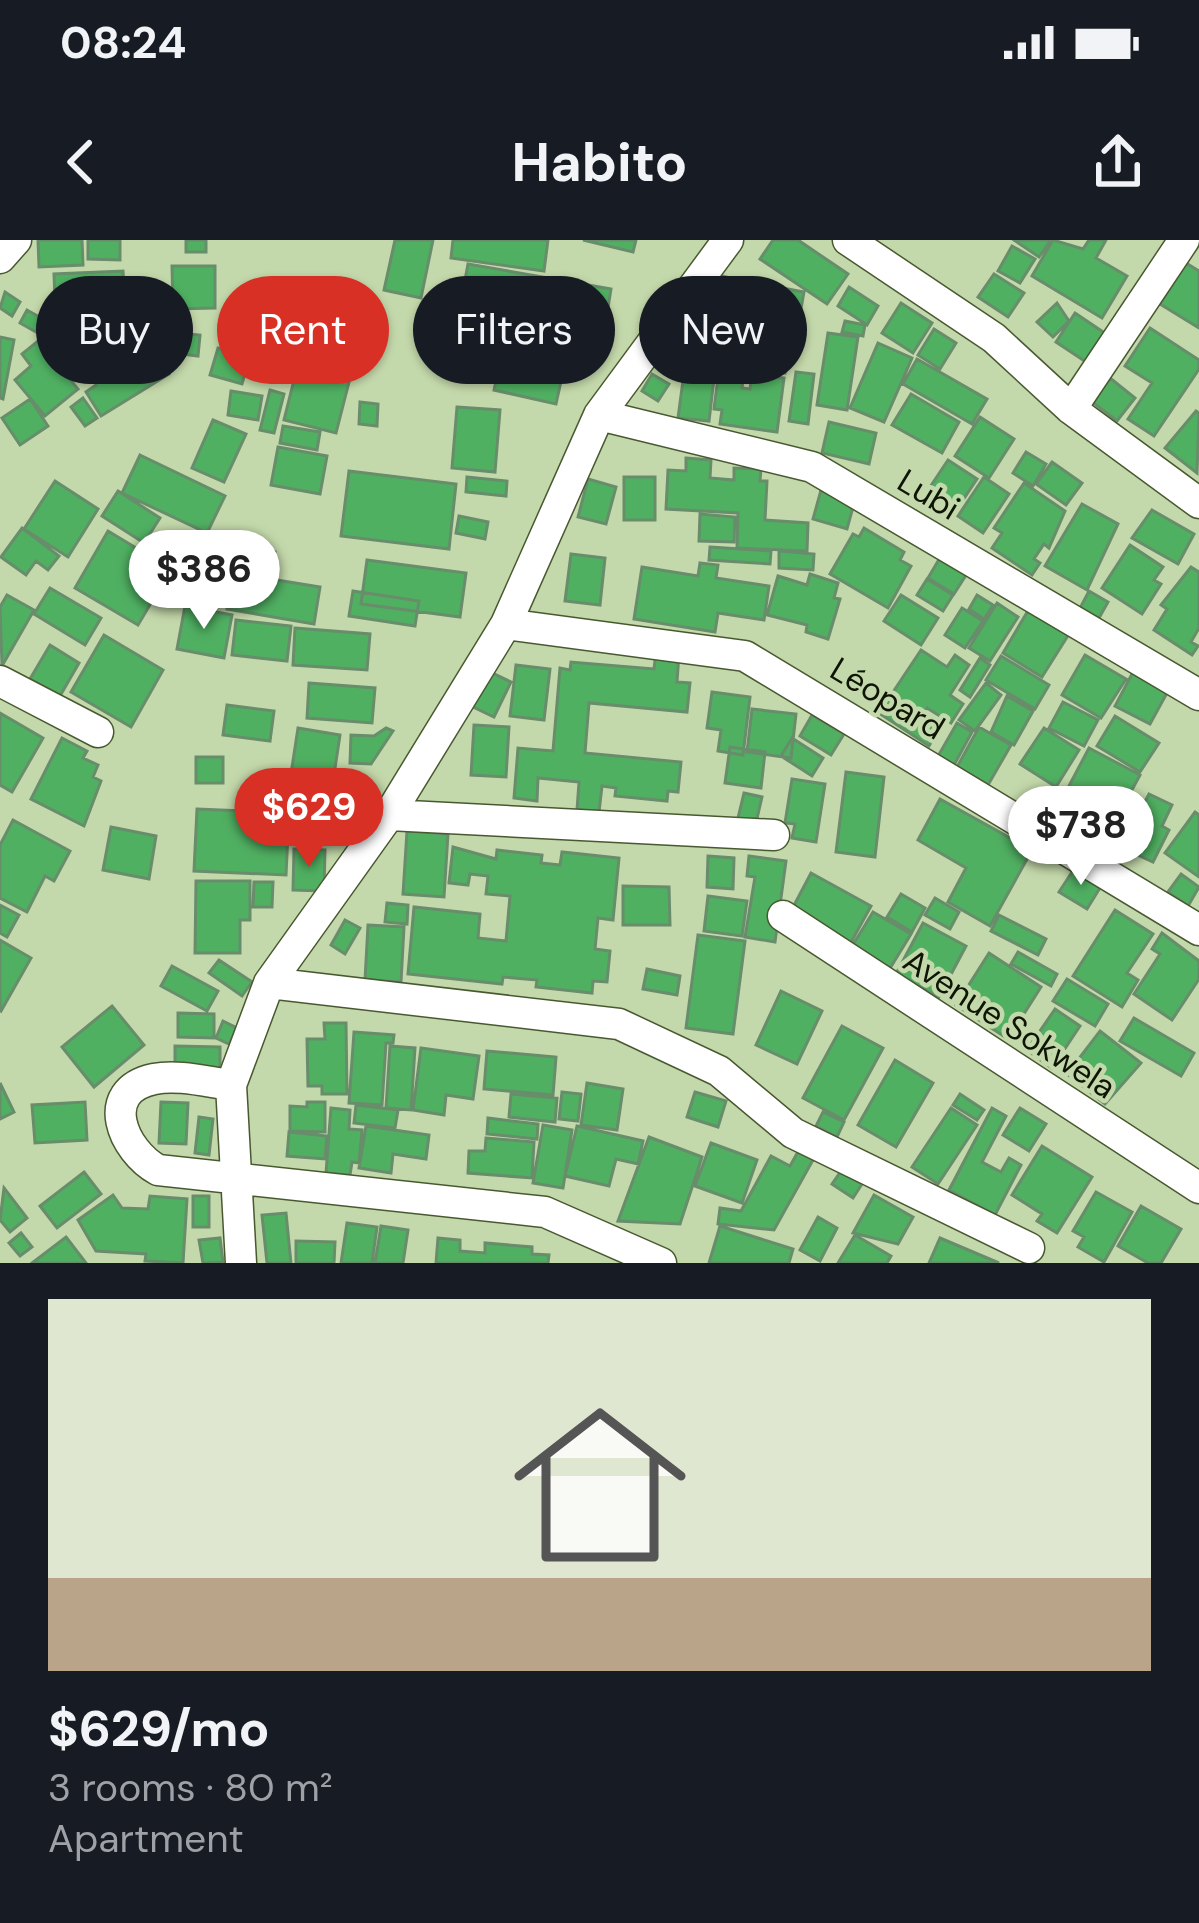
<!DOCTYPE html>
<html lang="en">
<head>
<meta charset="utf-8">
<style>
  :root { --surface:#171b24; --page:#242831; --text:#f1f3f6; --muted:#9ea1a6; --line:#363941; --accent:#d93025 }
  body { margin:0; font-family:"DM Sans",sans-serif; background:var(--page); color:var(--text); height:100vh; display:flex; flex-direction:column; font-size:45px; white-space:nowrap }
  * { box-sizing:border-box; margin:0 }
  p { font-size:39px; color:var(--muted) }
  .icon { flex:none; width:66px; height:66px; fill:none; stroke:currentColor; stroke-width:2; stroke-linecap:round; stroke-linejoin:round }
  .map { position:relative; height:1023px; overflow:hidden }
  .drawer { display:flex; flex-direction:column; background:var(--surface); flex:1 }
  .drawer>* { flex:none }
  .hud { position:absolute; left:36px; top:36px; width:1128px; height:108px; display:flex; gap:24px }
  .price { position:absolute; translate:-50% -102px; padding:0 27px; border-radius:42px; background:#fff; color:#222; font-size:39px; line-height:78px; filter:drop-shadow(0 3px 6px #0008) }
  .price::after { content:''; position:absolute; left:50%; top:72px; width:36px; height:27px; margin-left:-18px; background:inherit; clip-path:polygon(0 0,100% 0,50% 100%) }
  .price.active { background:var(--accent); color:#fff }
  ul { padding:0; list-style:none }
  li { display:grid; align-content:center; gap:24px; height:636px; padding:0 48px }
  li+li { border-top:3px solid var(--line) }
  li span { display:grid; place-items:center; height:372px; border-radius:0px; color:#555 }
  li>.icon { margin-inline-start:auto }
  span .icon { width:216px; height:216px; fill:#fffc; stroke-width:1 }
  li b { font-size:51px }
  .chip { padding:0 42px; border-radius:54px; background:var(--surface); box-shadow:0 3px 9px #0004; font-size:42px; line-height:108px }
  .chip.active { background:var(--accent); color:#fff }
  .status { display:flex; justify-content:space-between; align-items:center; height:84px; padding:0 60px; background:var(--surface); direction:ltr }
  .status svg { height:33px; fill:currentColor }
  header { display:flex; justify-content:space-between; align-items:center; height:156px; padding:0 48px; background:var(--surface); font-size:54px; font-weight:700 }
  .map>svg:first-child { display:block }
  .building { fill:#50b062; stroke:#678d6b; stroke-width:3 }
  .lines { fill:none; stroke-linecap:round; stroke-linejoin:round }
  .street-casing { stroke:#485930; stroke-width:33 }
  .street { stroke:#fff; stroke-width:30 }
  .labels { text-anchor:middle; stroke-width:9; stroke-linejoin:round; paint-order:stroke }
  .street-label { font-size:33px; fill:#0f1505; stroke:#c4d9ab }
</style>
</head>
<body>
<div class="status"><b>08:24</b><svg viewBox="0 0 49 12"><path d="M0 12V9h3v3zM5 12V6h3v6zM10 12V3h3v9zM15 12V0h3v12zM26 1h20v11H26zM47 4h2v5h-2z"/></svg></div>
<header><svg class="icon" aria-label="back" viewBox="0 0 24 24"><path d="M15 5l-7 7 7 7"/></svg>Habito<svg class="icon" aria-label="share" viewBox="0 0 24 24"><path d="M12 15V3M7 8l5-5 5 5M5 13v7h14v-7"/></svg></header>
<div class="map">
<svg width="1199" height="1023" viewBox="0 0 1199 1023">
  <rect width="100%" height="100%" fill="#c4d9ab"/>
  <path class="building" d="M 38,0 L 82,0 L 83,25 L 39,27 Z
    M 88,0 L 120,0 L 120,20 L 88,19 Z
    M 186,0 L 206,0 L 206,12 L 186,12 Z
    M 395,0 L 433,0 L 421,58 L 384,50 Z
    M 453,0 L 548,0 L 544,31 L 451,18 Z
    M 583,0 L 636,0 L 633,12 Z
    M 773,0 L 798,0 L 848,34 L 827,64 L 760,19 Z
    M 1014,0 L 1051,0 L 1039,17 Z
    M 1053,0 L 1083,9 L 1089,0 L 1106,0 L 1096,18 L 1127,36 L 1102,78 L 1032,36 Z
    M 1012,6 L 1035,19 L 1020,43 L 998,31 Z
    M 1186,23 L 1199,31 L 1199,88 L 1160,64 Z
    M 468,24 L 611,49 L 605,86 L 461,61 Z
    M 172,26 L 215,26 L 215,68 L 173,69 Z
    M 123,31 L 126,85 L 56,88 L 54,34 Z
    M 709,33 L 731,38 L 722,73 L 700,67 Z
    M 994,34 L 1024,53 L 1008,77 L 978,57 Z
    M 761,44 L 804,52 L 793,113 L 745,103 Z
    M 849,47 L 878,66 L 867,85 L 838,66 Z
    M 5,52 L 20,62 L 12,76 L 0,68 Z
    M 309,62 L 367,77 L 358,119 L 299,105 Z
    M 901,63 L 932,83 L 913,113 L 882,93 Z
    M 1057,63 L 1069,81 L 1053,97 L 1037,82 Z
    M 27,70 L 43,79 L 36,92 L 20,83 Z
    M 1075,73 L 1109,96 L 1089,124 L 1056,102 Z
    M 686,80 L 721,82 L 720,116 L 684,114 Z
    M 845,81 L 865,85 L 863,96 L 842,92 Z
    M 1150,88 L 1199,120 L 1199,129 L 1154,196 L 1128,179 L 1152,143 L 1125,126 Z
    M 934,89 L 956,103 L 940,129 L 918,115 Z
    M 507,91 L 569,105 L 556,164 L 494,150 Z
    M 167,92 L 200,95 L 198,116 L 165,112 Z
    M 828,93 L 858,97 L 847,170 L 817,165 Z
    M 0,97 L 14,100 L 3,159 L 0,158 Z
    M 38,101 L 78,149 L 45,176 L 15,140 L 31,126 L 22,114 Z
    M 878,103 L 912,118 L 884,182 L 850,168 Z
    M 135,104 L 139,110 L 150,104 L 169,134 L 101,176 L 86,152 L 96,145 L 88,133 Z
    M 666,107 L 682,117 L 671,136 L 654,125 Z
    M 218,108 L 250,117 L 242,144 L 210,135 Z
    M 475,111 L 494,115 L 489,142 L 470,138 Z
    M 758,113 L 787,117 L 785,133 L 756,130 Z
    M 686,118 L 716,122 L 709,181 L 678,178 Z
    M 917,119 L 987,159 L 972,184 L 903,144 Z
    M 297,128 L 349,142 L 336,193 L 284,180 Z
    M 719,130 L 744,133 L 742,148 L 750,149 L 752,134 L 784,138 L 777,192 L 720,184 L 722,170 L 714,169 Z
    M 796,132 L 814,134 L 808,184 L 789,181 Z
    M 652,134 L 669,144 L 658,161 L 642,151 Z
    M 1110,138 L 1135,158 L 1117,181 L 1091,161 Z
    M 270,150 L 284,154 L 274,193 L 260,190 Z
    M 231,151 L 262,156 L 258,180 L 228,175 Z
    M 911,154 L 959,182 L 942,213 L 892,185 Z
    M 83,158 L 97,178 L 85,186 L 71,167 Z
    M 30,159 L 48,186 L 20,205 L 2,178 Z
    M 360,162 L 378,164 L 377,186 L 359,184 Z
    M 457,167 L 500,170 L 495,232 L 452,228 Z
    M 1196,171 L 1199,173 L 1197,233 L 1165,208 Z
    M 980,177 L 1014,199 L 989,238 L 955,216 Z
    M 213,180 L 246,194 L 224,242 L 192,228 Z
    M 829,182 L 876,193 L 869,224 L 822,213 Z
    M 283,186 L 320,192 L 317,210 L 280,203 Z
    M 278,207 L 327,216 L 320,254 L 271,245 Z
    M 1026,212 L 1046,224 L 1033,246 L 1013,233 Z
    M 140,215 L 225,256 L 207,293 L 122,253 Z
    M 686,218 L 711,220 L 710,238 L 734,240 L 734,228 L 761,229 L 760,241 L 767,241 L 765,280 L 808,283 L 807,311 L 737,308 L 738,273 L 666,269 L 668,230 L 686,231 Z
    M 948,220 L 977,239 L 957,269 L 928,250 Z
    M 1052,222 L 1082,243 L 1066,265 L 1036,244 Z
    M 349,231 L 456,244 L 449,309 L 341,296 Z
    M 467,237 L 507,241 L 506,256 L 466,252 Z
    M 624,237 L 655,237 L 655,280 L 624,280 Z
    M 984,237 L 1009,254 L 983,293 L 958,276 Z
    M 588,239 L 616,247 L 606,284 L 578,277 Z
    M 55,241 L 98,269 L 68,317 L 24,289 Z
    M 1024,243 L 1065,271 L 1049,308 L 1044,304 L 1034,319 L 1040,323 L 1032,335 L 992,308 L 1002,293 L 994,288 Z
    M 821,250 L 855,260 L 847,289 L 813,279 Z
    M 118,251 L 160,278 L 144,303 L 102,276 Z
    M 1082,264 L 1118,284 L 1087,350 L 1045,326 Z
    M 1152,270 L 1194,294 L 1178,324 L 1132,298 Z
    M 700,274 L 735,277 L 734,302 L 699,301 Z
    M 459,276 L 488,282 L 485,299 L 456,293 Z
    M 22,288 L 59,316 L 48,330 L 36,321 L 26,335 L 1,317 Z
    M 864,288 L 904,312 L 900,320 L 911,326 L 888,368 L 830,334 L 853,294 L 859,297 Z
    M 108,291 L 156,320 L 139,349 L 154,358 L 138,385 L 75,348 Z
    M 236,304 L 257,308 L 253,332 L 232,328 Z
    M 1130,305 L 1163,327 L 1154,340 L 1161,344 L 1142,374 L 1102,348 Z
    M 710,307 L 771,311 L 770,324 L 709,320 Z
    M 264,310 L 275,312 L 271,334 L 260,332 Z
    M 779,311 L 814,314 L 813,330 L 779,328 Z
    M 571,314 L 605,318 L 600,365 L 565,361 Z
    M 941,316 L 968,332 L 954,354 L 928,338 Z
    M 367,320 L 466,333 L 460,377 L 361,364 Z
    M 700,323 L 718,325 L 716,338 L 769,346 L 764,380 L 718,373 L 715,392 L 634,379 L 642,327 L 698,336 Z
    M 1191,327 L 1199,332 L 1199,388 L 1191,402 L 1198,406 L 1192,415 L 1154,390 L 1167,369 L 1161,365 Z
    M 233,333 L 320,347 L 314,384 L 227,369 Z
    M 810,334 L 838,343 L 834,358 L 840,359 L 828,399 L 806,392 L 807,385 L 767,375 L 778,336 L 807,345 Z
    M 927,339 L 953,355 L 943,371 L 917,355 Z
    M 50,348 L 101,378 L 85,405 L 34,374 Z
    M 353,351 L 419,361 L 415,386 L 349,376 Z
    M 1089,351 L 1108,362 L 1099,378 L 1080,368 Z
    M 7,355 L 34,370 L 2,426 L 0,367 Z
    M 901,355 L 938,378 L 921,405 L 884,381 Z
    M 977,355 L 993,365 L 984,379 L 969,369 Z
    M 997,363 L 1018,377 L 990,421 L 969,408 Z
    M 185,366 L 232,375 L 224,418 L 177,409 Z
    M 962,368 L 983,381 L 965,408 L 945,395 Z
    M 1029,369 L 1069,394 L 1042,437 L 1003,413 Z
    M 236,380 L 291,386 L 287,421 L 232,415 Z
    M 295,388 L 370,394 L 367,430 L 293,425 Z
    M 104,395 L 163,430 L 131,487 L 71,452 Z
    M 50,405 L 79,423 L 60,456 L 30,439 Z
    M 921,410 L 947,427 L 955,415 L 969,425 L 950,455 L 963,464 L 951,483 L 927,468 L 922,477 L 940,488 L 929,506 L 879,473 Z
    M 656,412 L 679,414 L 677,442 L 690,443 L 687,472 L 589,463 L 585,513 L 681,522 L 678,552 L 668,551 L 667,561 L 615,556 L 616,548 L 602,546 L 599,572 L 577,570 L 579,542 L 538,538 L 537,561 L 514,558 L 518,508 L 553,511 L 560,428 L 570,430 L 571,422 L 654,429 Z
    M 1085,415 L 1126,439 L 1101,478 L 1062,455 Z
    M 1001,416 L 1049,445 L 1035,469 L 986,440 Z
    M 980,418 L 990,425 L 970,457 L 960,450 Z
    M 516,425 L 550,429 L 544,480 L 510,476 Z
    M 484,429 L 511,442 L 494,477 L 467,464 Z
    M 1133,432 L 1168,451 L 1150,484 L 1115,466 Z
    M 309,443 L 375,448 L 372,483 L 307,478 Z
    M 986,443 L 1001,455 L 975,491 L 959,480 Z
    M 712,452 L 750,457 L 743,515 L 718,511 L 721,490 L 707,488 Z
    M 1007,456 L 1033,471 L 1014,505 L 991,492 Z
    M 1063,462 L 1098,480 L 1084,506 L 1049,488 Z
    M 227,465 L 274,471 L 270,501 L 223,495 Z
    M 752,469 L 796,474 L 791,518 L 747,512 Z
    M 0,473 L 43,498 L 12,552 L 0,545 Z
    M 812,475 L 844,494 L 831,515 L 800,496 Z
    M 1115,476 L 1159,503 L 1140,532 L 1097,506 Z
    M 957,483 L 972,492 L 953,527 L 937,518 Z
    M 474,485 L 509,487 L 506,537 L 471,535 Z
    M 979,487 L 1011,505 L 988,545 L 957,527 Z
    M 298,488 L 340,495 L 331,555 L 289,547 Z
    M 386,488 L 393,491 L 371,524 L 350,523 L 351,495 L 374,496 Z
    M 1044,488 L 1079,510 L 1056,547 L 1020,524 Z
    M 62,498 L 87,511 L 83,518 L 98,525 L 93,537 L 101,541 L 84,586 L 31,559 Z
    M 792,498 L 823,518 L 812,536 L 781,516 Z
    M 730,507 L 765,512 L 761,548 L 725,543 Z
    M 1089,508 L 1140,535 L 1110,590 L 1060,563 Z
    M 196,517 L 223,517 L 223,543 L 196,543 Z
    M 846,532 L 884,537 L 875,617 L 836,612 Z
    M 792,539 L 825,544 L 816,602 L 792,598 L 795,584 L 785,583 Z
    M 744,553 L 762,557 L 756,583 L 738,578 Z
    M 1149,554 L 1172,565 L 1162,586 L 1169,590 L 1153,622 L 1114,604 L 1131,570 L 1139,573 Z
    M 940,559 L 1032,610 L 990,686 L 948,662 L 966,628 L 918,600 Z
    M 307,568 L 333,580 L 322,604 L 296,592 Z
    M 197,569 L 289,573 L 286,635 L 194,631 Z
    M 1195,572 L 1199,575 L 1199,637 L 1165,613 Z
    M 1065,575 L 1085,588 L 1078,599 L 1057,587 Z
    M 13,580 L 70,611 L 54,641 L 45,636 L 27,672 L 0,658 L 0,605 Z
    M 111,587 L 156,596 L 149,639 L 103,630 Z
    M 407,591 L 448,594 L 444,657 L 403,654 Z
    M 453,607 L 496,619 L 497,610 L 542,615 L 541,623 L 560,625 L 562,612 L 619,618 L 613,680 L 598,678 L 595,709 L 610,711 L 607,742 L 593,741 L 592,753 L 536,747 L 537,740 L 503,737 L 502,744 L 408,734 L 414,667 L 480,674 L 478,698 L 506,701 L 510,656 L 486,654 L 488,636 L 470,634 L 468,645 L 449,643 Z
    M 294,609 L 325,610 L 324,651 L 293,650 Z
    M 708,616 L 734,618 L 733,649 L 707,647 Z
    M 749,616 L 786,621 L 775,702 L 745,697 L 755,637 L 747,636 Z
    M 1076,626 L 1103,643 L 1087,669 L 1059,652 Z
    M 811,633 L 871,666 L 849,706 L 790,673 Z
    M 1181,634 L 1199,647 L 1188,666 L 1168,652 Z
    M 196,641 L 250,641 L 250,680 L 240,680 L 240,713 L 195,713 Z
    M 254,642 L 273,642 L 272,667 L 253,667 Z
    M 623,646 L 669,647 L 670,685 L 623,685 Z
    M 901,654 L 925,668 L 912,692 L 887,677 Z
    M 708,656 L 747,661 L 742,696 L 704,691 Z
    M 935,658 L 959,672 L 950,689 L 925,675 Z
    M 387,663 L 408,665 L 407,684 L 385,682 Z
    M 0,665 L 19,675 L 7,697 L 0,693 Z
    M 1115,670 L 1153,694 L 1127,733 L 1138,740 L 1122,767 L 1073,736 Z
    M 873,672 L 911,694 L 889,730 L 851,708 Z
    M 999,675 L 1046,699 L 1038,715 L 991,691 Z
    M 345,680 L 360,688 L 345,714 L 331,705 Z
    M 923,683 L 966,706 L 939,757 L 896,734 Z
    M 368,685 L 404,687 L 401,742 L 365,740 Z
    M 1162,693 L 1199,721 L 1199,739 L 1172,780 L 1134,754 L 1160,714 L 1152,709 Z
    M 698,695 L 745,701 L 733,794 L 686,788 Z
    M 0,700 L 31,718 L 1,771 L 0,770 Z
    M 1018,712 L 1057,734 L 1051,746 L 1011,724 Z
    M 989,713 L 1041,747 L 1008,799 L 956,765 Z
    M 219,720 L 252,742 L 242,756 L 209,733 Z
    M 172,726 L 218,751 L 207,771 L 161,746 Z
    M 647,729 L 680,736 L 677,755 L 643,749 Z
    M 1067,739 L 1108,764 L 1095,786 L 1053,761 Z
    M 781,751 L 822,771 L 797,824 L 756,805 Z
    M 112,766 L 144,805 L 94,847 L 62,807 Z
    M 1055,769 L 1080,786 L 1052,828 L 1027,810 Z
    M 178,773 L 214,774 L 214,798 L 178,797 Z
    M 1134,778 L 1194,813 L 1181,836 L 1120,801 Z
    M 223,781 L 237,788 L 229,804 L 216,798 Z
    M 324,783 L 346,783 L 347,854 L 322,854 L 322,846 L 308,846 L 307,799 L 325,799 Z
    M 842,786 L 883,808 L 844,880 L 803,858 Z
    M 1100,791 L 1141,823 L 1105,864 L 1067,834 Z
    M 354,792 L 394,795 L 393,803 L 386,803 L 382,865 L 349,863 Z
    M 175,806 L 220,807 L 220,834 L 175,834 Z
    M 390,806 L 415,808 L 411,870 L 386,868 Z
    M 421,808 L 479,816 L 473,859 L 446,855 L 444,875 L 413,870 Z
    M 487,811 L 556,817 L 553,855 L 484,849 Z
    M 895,820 L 933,843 L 896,907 L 858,885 Z
    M 0,843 L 14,872 L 0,879 Z
    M 587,843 L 623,849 L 617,890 L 581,885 Z
    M 562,852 L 581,854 L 578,881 L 559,879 Z
    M 695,852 L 726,861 L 718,887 L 687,877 Z
    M 511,854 L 557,858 L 555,882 L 509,877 Z
    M 960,854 L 984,870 L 977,880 L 953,865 Z
    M 85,862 L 87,900 L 35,903 L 32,865 Z
    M 161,862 L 188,863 L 186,904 L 159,903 Z
    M 307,862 L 325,862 L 325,892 L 290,891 L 290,866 L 307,867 Z
    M 356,865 L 398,870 L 395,888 L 354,883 Z
    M 331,868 L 350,870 L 349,889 L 362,890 L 359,923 L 352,922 L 350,935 L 326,933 Z
    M 951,868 L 977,885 L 938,944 L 912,927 Z
    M 992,868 L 1006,876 L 982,922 L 1001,932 L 1009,918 L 1021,925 L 995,975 L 949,950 Z
    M 1020,868 L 1046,884 L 1029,911 L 1003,895 Z
    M 823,872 L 844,882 L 837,897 L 816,886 Z
    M 199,877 L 213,879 L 209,915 L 195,913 Z
    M 488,878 L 538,884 L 537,899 L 487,894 Z
    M 543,885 L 572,890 L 563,948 L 533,943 Z
    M 366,886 L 429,895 L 426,919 L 393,914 L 391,933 L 359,928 Z
    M 577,886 L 643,901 L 638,924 L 616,919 L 609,946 L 565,936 Z
    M 289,892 L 327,896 L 325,919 L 287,916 Z
    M 649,897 L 702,917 L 680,984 L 618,981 Z
    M 486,898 L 534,902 L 532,938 L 468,933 L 469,911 L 485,911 Z
    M 711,903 L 757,920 L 742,963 L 695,946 Z
    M 1042,906 L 1092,937 L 1057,993 L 1037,981 L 1042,974 L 1012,955 Z
    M 799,910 L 814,918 L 774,990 L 718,984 L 720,968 L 741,971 L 771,916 L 790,926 Z
    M 841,931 L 862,944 L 853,958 L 832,944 Z
    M 84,932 L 101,954 L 57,988 L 40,966 Z
    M 4,948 L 27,978 L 10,992 L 0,980 Z
    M 1096,952 L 1132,972 L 1104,1022 L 1078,1007 L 1084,997 L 1073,991 Z
    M 113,955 L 122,968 L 148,969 L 150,956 L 187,959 L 183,1023 L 145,1021 L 146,1014 L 96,1011 L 78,980 Z
    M 874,955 L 913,977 L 898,1004 L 853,993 Z
    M 193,956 L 209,956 L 209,987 L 193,987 Z
    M 1141,966 L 1181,989 L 1161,1023 L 1148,1023 L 1118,1006 Z
    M 286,973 L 291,1023 L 267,1023 L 262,975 Z
    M 818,977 L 837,988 L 820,1021 L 800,1010 Z
    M 347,983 L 377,987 L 372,1023 L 341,1023 Z
    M 381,986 L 408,990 L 403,1023 L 375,1023 Z
    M 720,986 L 793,1009 L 789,1023 L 709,1023 Z
    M 21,993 L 32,1007 L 20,1016 L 9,1003 Z
    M 855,995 L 891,1016 L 887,1023 L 838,1023 Z
    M 66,997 L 86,1023 L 32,1023 Z
    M 220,998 L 223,1022 L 203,1023 L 199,1000 Z
    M 438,998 L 460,1000 L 460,1011 L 485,1013 L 485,1003 L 532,1007 L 532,1014 L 549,1015 L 548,1023 L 436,1023 Z
    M 940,998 L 999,1023 L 929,1023 Z
    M 296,1001 L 335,1002 L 334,1023 L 296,1023 Z"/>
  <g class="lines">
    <g class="street-casing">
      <path id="street" d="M 848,0 L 994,98 L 1071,169 L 1199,263
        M 0,18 L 16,0
        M 1071,169 L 1184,0
        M 599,175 L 812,227 L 1199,455
        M 506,384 L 745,416 L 1199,690
        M 0,441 L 98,492
        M 389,575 L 774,595
        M 783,676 L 1199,948
        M 269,743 L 619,784 L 719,831 L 793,893 L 1029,1008
        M 231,845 C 207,842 178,834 154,839 C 97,851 123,911 158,930 L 545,972 L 661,1023
        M 241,1023 L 231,845 L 269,743 L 389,575 L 506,384 L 599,175 L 728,0"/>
    </g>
    <use href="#street" class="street"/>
  </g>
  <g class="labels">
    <g class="street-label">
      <text transform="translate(929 254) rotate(31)" y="12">Lubi</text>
      <text transform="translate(888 458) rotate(31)" y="12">Léopard</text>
      <text transform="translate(1010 783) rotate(33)" y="12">Avenue Sokwela</text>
    </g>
  </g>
</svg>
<b class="price" style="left:204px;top:392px">$386</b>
<b class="price active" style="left:309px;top:630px">$629</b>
<b class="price" style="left:1081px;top:648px">$738</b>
<div class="hud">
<a class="chip">Buy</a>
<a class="chip active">Rent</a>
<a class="chip">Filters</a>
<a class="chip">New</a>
</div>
</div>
<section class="drawer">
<ul>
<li><span style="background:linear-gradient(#dfe7d0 75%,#b9a48a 0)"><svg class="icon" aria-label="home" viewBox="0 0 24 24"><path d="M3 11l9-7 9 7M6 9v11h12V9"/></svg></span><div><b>$629/mo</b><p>3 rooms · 80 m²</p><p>Apartment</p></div></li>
</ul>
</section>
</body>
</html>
